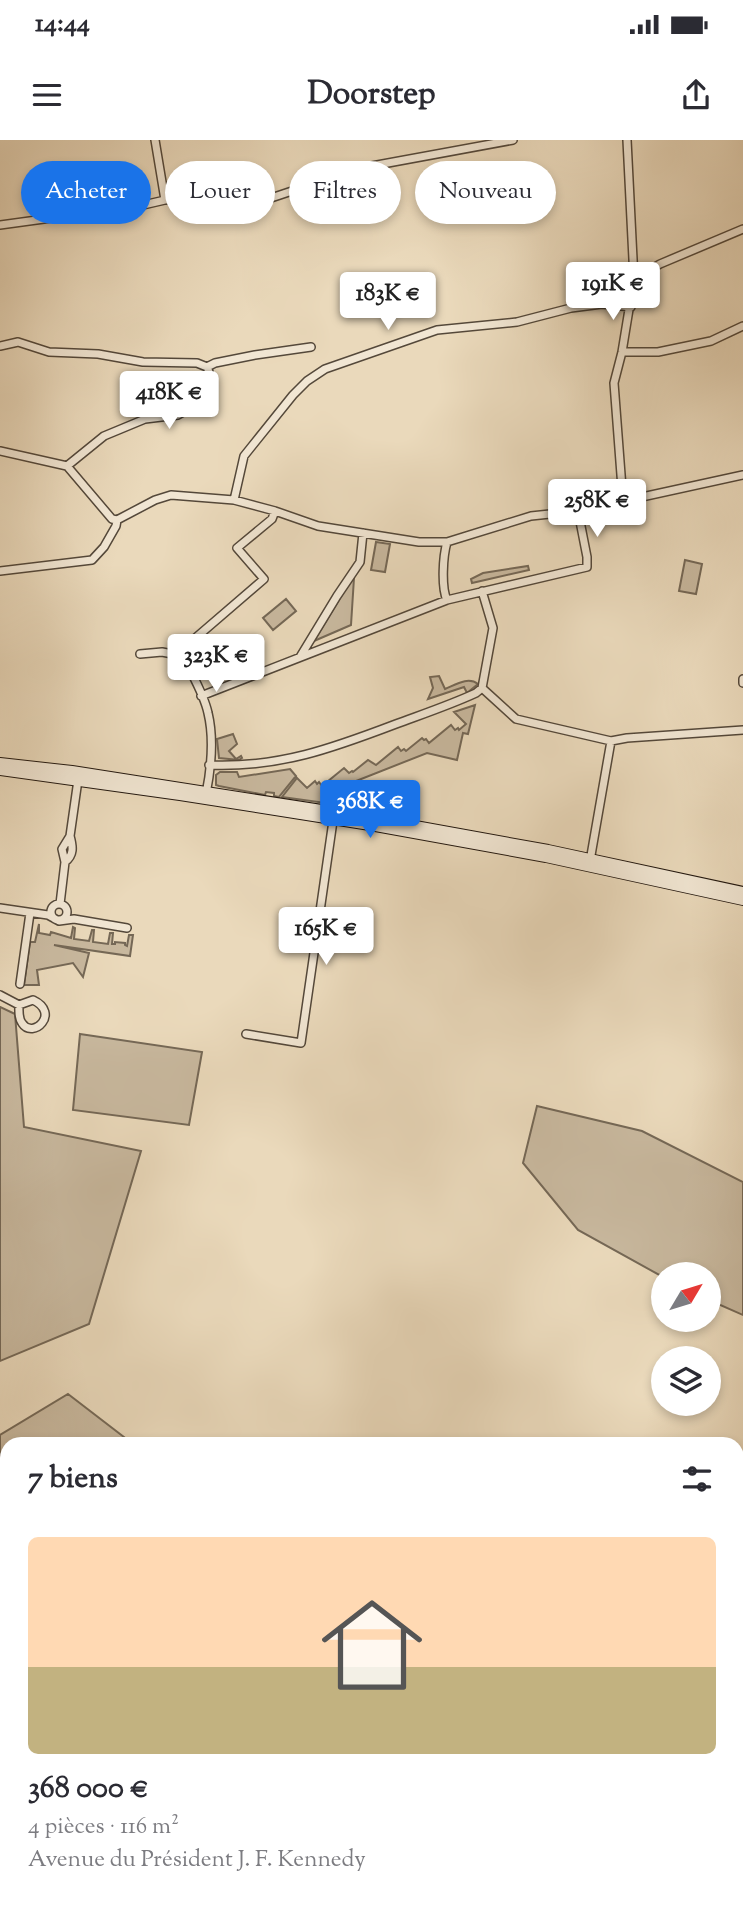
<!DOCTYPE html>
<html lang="fr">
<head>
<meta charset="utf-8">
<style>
  :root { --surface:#fff; --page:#f2f2f3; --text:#2b2b33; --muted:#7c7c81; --line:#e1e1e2; --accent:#1a73e8 }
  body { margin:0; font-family:"Sorts Mill Goudy",serif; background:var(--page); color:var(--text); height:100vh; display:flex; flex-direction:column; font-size:26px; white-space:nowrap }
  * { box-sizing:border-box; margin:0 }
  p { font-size:23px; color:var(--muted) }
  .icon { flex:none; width:38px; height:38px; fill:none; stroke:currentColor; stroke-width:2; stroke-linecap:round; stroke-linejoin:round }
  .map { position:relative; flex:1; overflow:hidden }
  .drawer { position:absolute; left:0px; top:1297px; width:744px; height:471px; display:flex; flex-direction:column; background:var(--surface); border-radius:21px 21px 0 0; box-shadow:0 4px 10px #0003 }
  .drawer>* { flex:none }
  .guide { position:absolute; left:21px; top:21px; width:702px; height:63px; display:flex; gap:14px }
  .needle { width:46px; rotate:52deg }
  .fabs { position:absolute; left:651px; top:1122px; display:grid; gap:14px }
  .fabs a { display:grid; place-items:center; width:70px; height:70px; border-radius:50%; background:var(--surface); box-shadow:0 4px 10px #0003; font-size:35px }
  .price { position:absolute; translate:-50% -60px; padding:0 16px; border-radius:7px; background:#fff; color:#222; font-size:23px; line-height:46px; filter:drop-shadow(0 2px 4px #0008) }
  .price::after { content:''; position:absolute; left:50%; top:42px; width:21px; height:16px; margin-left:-10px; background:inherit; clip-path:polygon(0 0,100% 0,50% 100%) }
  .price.active { background:var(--accent); color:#fff }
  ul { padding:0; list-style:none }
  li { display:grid; align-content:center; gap:14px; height:371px; padding:0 28px }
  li+li { border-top:2px solid var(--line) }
  li span { display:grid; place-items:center; height:217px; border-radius:10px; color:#555 }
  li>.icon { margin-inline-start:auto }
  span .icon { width:126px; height:126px; fill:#fffc; stroke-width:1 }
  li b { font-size:30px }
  h2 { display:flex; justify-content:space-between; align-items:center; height:84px; padding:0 28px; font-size:30px }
  .tag { padding:0 24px; border-radius:32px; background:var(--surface); box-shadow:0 4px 10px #0003; font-size:24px; line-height:63px }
  .tag.active { background:var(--accent); color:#fff }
  .status { display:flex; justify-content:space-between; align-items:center; height:49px; padding:0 35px; background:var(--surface); direction:ltr }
  .status svg { height:19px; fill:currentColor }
  header { display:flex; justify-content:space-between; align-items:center; height:91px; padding:0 28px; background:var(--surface); font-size:32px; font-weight:700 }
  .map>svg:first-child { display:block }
  .green { fill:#c8b89e; stroke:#756856; stroke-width:2 }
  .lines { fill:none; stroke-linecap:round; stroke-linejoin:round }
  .street-casing { stroke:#54483a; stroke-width:10 }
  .secondary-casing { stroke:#22170f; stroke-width:12 }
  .street { stroke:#f1e6d3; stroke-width:7 }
  .secondary { stroke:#f1e6d3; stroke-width:10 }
</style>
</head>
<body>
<div class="status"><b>14:44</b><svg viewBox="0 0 49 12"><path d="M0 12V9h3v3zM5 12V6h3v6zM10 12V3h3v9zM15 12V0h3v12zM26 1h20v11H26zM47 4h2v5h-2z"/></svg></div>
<header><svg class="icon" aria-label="menu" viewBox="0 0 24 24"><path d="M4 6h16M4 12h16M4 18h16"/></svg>Doorstep<svg class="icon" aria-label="share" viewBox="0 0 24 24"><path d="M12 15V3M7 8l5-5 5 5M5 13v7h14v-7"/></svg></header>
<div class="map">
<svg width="743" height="1766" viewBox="0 0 743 1766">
  <rect width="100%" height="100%" fill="#ead9bb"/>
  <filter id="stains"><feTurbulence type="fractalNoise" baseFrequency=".00286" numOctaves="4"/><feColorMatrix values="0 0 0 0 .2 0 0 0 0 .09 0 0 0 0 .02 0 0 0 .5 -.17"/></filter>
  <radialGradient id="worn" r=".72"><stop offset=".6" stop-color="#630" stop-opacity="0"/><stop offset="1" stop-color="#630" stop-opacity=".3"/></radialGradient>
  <path class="green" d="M 376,402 L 390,404 L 385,432 L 371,430 Z
    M 685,420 L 702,424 L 696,454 L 679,451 Z
    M 528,426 L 529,430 L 472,443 L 471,439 L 483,433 Z
    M 354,438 L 351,485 L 314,501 L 351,440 Z
    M 286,459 L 296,471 L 273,490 L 263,478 Z
    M 439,536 L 445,549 C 455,545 468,536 478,544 L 467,553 L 464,547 L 428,559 L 433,548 L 430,537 Z
    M 475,565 L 468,594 L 463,593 L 457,620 L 427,613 L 351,643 L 347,666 L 282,657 L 297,638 L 307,648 L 315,641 L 317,644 L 319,642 L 322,646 L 344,628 L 349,633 L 352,631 L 353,632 L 368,620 L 376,625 L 398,607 L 401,611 L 404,609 L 406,611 L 422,598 L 424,600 L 426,599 L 429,603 L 451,585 L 455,590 L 458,588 L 459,590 L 466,584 L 454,572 Z
    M 233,594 L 237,604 L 229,611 L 236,619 L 241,616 L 242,618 L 239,620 L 219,618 L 217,599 Z
    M 290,629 L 296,636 L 279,657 L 274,656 L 274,653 L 266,652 L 265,655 L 219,646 L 216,645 L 216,635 L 220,632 L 237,632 L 239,637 Z
    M 39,784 L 39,793 L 50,795 L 51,792 L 71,798 L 73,787 L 75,788 L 74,799 L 89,801 L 92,790 L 94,790 L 93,802 L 108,804 L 110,793 L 113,793 L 112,804 L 115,804 L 115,802 L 125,803 L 125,805 L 127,806 L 129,795 L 133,795 L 130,816 L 54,805 L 89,813 L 83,837 L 73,823 L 37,830 L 39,845 L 24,845 L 30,802 L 35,802 Z
    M 0,867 L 15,874 L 24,987 L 141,1011 L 89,1184 L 0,1221 Z
    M 80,894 L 202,912 L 189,985 L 73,970 Z
    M 537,966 L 642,991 L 743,1042 L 743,1175 L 709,1160 L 709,1134 L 663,1134 L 663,1137 L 578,1090 L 523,1023 Z
    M 68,1254 L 133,1304 L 7,1304 L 7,1619 L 0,1625 L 0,1295 Z
    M 743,1434 L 743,1736 L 737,1737 L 737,1439 Z
    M 577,1760 L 667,1761 L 680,1766 L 575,1766 Z"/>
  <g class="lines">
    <g class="street-casing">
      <path id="street" d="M 155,0 L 165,60
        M 0,85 L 139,66 L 165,60 L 193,59 L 223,65 L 243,64 L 268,59 L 295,50 L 339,32 L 513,0
        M 634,139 L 660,124 L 743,89
        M 0,206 L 18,202 L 49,212 L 98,214 L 143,222 L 197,223 L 207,227
        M 622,212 L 658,212 L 711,201 L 743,186
        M 207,227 L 215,223 L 255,215 L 311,207
        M 0,311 L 67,326 L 112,379 L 117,380
        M 67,326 L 104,296 L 145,279 L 178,275 L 203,261 L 208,257 L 209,252 L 209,232 L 207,227
        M 234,360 L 244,316 L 252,306 L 293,255 L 307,241 L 325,229 L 437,190 L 517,182 L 571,168 L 602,164 L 631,167
        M 623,361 L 614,243 L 622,212 L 634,139 L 627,0
        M 0,431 L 92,420 L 104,407 L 116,386 L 117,380 L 155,360 L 171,355 L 234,360 L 275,371 L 318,386 L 419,402 L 447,402 L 531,376 L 578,371 L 743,335
        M 447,460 C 441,447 443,416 447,402
        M 185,507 L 264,439 L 237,408 L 272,379 L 275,371
        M 140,514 L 162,512 L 183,516 L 184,518 C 192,535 204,554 208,573 C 214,598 211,629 206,654
        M 300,517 L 337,456 L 360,422 L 363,393
        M 743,539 L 743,543
        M 482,548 L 516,579 L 611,601 L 627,598 L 743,590
        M 201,556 L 447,460 L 587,427 L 587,417 L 578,371
        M 209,625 C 279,628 333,608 396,584 C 423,574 450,565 476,553 L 482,548 L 493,488 L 482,451
        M 70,696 C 73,707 74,715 65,722 L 62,709 Z
        M 70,696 L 78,640
        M 590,721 L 611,601
        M 60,764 L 65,722
        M51 772a8 8 0 1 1 16 0a8 8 0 1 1-16 0Z
        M 0,768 L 48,775 L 59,781 L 74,779 L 127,788
        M 20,844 L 30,773
        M 0,855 L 19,865
        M 33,860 C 61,873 33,900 22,883 C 18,878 19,871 19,865 Z
        M 246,894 L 301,903 L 334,674"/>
    </g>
    <g class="secondary-casing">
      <path id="secondary" d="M 0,623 L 72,631 L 360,676 L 548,710 L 743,752
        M 0,630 L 180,655 L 370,685 L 546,717 L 743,760
        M 737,1361 L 743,1354
        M 221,1766 L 228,1760"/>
    </g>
    <use href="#street" class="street"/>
    <use href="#secondary" class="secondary"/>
  </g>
  <rect width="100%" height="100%" filter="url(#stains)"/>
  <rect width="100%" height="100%" fill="url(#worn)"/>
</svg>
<div class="fabs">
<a><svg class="needle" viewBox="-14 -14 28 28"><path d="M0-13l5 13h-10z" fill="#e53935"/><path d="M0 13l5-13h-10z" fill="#7c7c81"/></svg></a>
<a><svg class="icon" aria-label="layers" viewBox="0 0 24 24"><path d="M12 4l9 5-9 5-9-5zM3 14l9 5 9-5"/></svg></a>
</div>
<b class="price" style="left:613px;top:182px">191K €</b>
<b class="price" style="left:388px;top:192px">183K €</b>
<b class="price" style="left:169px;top:291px">418K €</b>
<b class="price" style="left:597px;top:399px">258K €</b>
<b class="price" style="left:216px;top:554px">323K €</b>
<b class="price active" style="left:370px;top:700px">368K €</b>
<b class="price" style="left:326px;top:827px">165K €</b>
<div class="guide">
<a class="tag active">Acheter</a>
<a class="tag">Louer</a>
<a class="tag">Filtres</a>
<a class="tag">Nouveau</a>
</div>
<section class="drawer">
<h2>7 biens<svg class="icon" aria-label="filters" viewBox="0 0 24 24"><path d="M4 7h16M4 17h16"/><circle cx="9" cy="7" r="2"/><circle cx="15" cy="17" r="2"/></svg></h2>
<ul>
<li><span style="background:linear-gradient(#ffd9b3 60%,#c2b280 0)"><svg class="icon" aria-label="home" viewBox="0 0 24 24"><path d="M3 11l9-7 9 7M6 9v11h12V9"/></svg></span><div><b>368 000 €</b><p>4 pièces · 116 m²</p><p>Avenue du Président J. F. Kennedy</p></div></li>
</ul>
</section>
</div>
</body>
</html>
